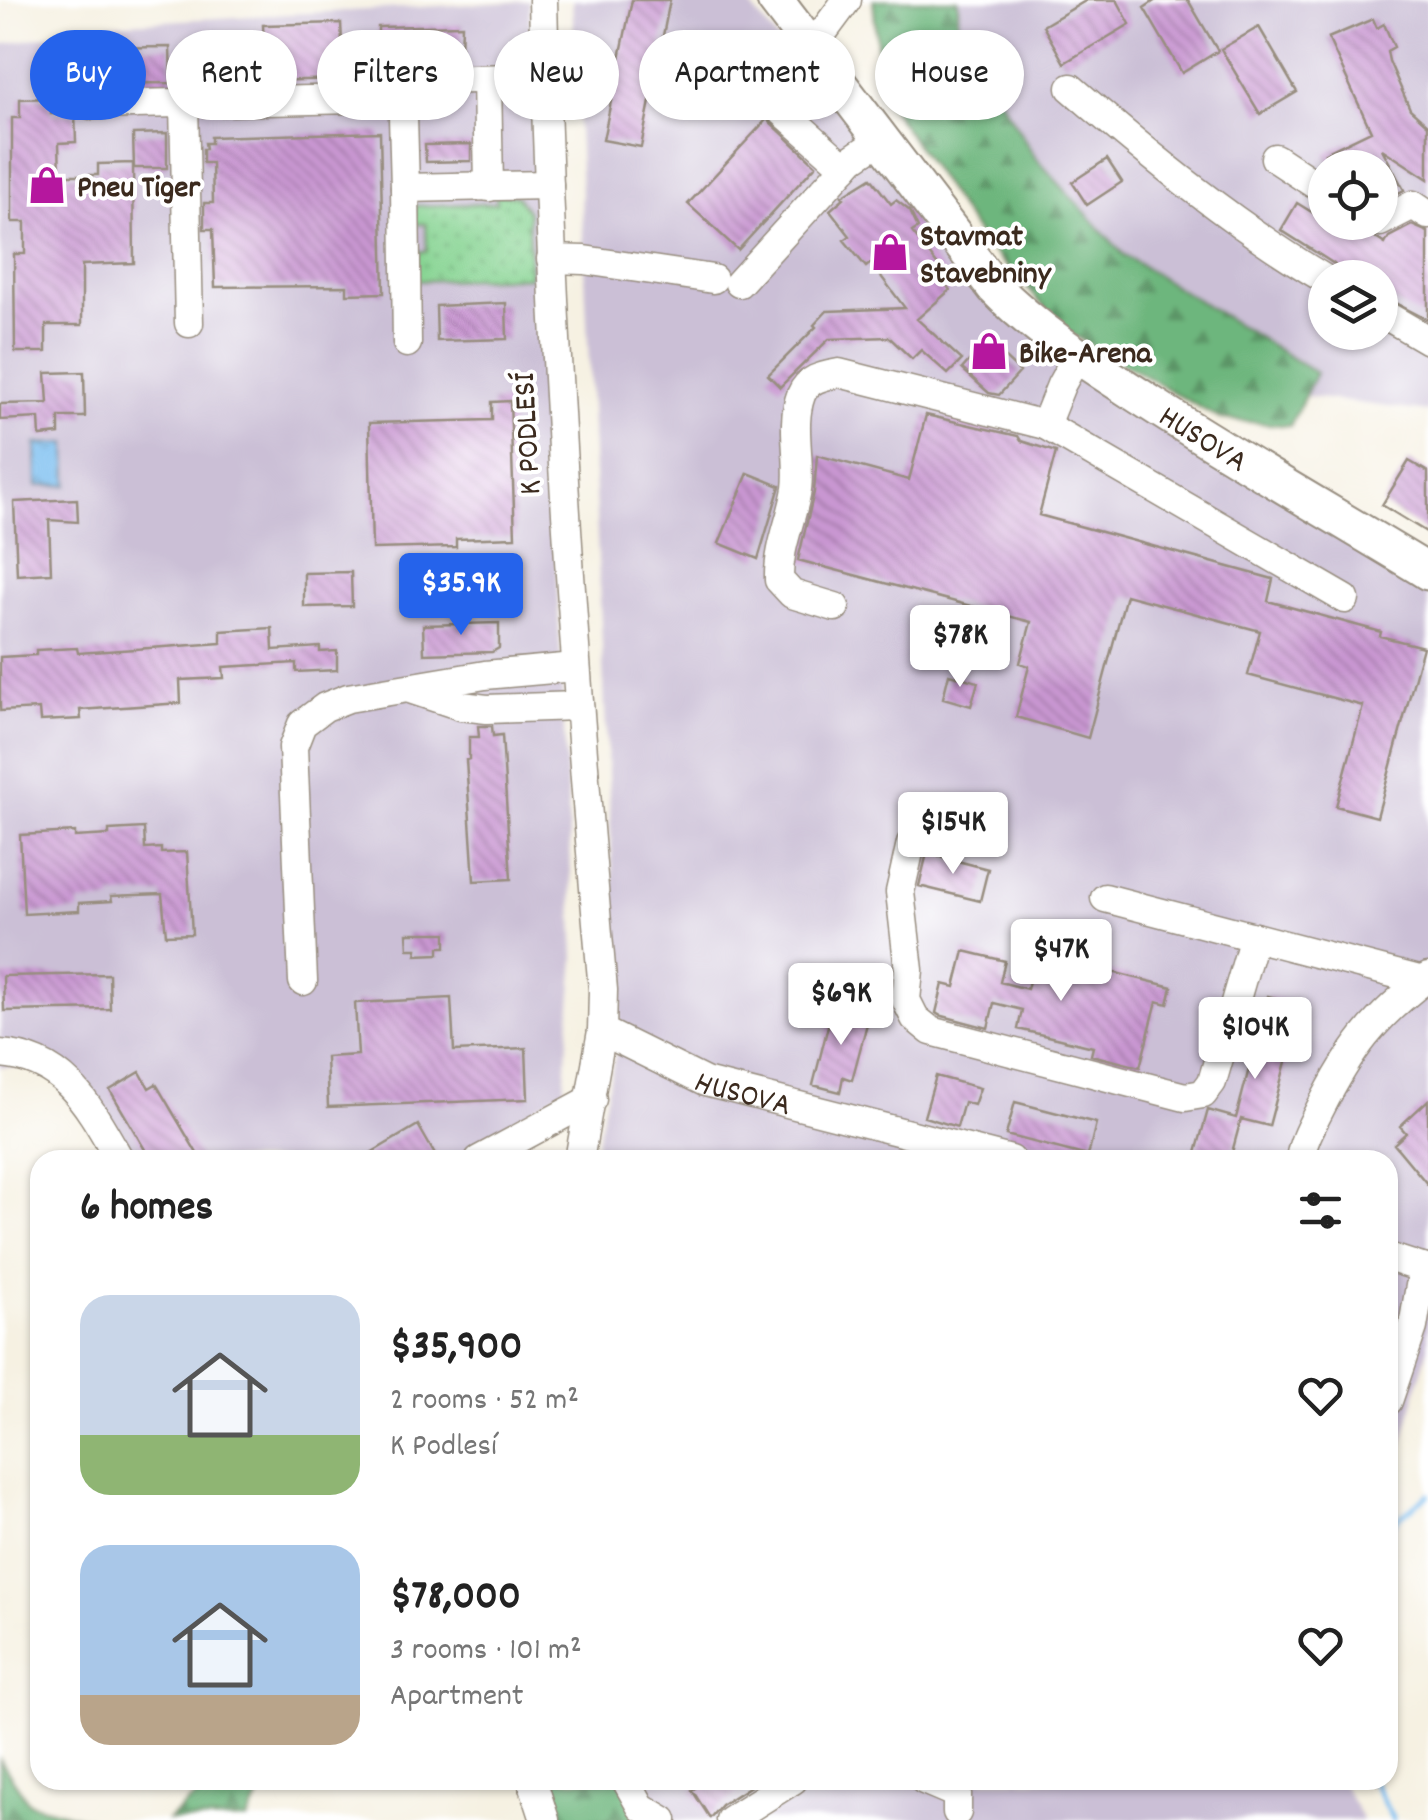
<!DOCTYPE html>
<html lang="en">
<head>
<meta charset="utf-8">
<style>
  :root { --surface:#fff; --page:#f2f2f2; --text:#222; --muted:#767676; --accent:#2563eb }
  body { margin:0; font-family:Dekko,sans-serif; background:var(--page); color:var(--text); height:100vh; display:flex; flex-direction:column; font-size:38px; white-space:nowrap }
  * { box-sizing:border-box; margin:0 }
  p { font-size:32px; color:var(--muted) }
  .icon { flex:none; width:55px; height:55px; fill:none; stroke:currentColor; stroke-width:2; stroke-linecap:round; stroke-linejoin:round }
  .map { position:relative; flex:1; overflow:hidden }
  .sheet { position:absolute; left:30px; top:1150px; width:1368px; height:640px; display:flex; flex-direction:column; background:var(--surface); border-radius:30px; box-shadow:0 2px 8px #0004 }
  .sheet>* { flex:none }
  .guide { position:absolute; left:30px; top:30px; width:1370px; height:90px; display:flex; gap:20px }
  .tools { position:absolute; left:1308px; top:150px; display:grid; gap:20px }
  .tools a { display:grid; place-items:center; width:90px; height:90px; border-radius:50%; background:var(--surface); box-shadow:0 2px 8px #0004; font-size:50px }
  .price { position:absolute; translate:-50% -85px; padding:0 22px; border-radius:10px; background:#fff; color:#222; font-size:32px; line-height:65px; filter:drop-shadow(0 2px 5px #0008) }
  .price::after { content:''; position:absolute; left:50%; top:60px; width:30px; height:22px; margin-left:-15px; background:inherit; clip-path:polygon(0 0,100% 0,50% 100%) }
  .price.selected { background:var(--accent); color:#fff }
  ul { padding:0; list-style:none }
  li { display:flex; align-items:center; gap:30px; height:250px; padding:0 50px }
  li span { display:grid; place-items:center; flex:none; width:280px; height:200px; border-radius:30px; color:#555 }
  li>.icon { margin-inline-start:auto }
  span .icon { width:120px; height:120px; fill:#fffc; stroke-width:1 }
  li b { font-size:42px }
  h2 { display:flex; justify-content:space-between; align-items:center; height:120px; padding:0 50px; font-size:42px }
  .chip { padding:0 35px; border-radius:45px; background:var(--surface); box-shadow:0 2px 8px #0004; font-size:35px; line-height:90px }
  .chip.selected { background:var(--accent); color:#fff }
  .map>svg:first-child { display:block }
  .industrial { fill:#cbbfd6; fill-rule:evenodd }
  .grass { fill:url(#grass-dots); stroke:#617f58; stroke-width:2.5 }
  .forest { fill:url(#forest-firs); stroke:#54704e; stroke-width:2.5 }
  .water { fill:url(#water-ripples); stroke:#5a7487; stroke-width:2.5 }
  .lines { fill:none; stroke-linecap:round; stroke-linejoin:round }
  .stream { stroke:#7abef0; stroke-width:5 }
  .building { fill:url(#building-back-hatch) }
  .minor-casing { stroke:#988e80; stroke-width:31 }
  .major-casing { stroke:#988e80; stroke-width:39 }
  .minor { stroke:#fff; stroke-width:28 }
  .major { stroke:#fff; stroke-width:35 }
  .labels { text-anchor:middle; stroke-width:8; stroke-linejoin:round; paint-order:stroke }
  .poi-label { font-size:32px; font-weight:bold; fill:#3b2a1e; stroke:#fff; text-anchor:start }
  .street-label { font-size:32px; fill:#3b2a1e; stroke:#fff }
</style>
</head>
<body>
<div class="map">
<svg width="1428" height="1820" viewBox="0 0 1428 1820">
  <defs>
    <pattern id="grass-dots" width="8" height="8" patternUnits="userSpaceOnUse" patternTransform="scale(2.5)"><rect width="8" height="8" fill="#87d493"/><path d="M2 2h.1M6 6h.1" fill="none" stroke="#75b67e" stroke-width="1.8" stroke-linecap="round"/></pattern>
    <pattern id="forest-firs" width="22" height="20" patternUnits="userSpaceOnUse" patternTransform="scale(2.5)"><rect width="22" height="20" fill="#6db67d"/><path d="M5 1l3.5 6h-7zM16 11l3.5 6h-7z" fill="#5b9466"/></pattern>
    <pattern id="water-ripples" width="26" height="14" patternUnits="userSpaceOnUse" patternTransform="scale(2.5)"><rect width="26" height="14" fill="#7abef0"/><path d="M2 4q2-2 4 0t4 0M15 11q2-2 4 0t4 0" fill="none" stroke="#6aa3cd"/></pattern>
    <pattern id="building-back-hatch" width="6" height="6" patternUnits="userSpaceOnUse" patternTransform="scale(2.5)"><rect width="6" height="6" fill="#c997d2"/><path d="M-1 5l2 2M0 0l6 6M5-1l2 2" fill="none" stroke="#a47baa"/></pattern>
  </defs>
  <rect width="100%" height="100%" fill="#fff"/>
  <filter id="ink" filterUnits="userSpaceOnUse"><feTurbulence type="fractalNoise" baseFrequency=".01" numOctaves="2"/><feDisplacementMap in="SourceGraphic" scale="20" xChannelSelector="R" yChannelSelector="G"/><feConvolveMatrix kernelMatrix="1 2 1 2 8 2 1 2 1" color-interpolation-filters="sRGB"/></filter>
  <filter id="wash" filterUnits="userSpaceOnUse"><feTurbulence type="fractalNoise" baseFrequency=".0048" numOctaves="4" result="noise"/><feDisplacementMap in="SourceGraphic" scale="40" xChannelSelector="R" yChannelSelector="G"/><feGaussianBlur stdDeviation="2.25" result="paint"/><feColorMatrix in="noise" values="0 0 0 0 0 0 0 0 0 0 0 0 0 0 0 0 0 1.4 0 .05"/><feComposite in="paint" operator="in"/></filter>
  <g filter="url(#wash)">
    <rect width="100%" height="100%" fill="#f6f1e2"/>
    <path class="industrial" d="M 572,0 L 746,0 L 777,39 L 803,55 L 1011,321 L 1428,572 L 1428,1348 L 1394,1477 L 1388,1486 L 1388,1160 L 593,1160 L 620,1032 Z
      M 906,0 L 1428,0 L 1428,412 L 1264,391 L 1068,289 ZM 1325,168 L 1380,168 L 1380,222 L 1325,222 ZM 1325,278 L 1380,278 L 1380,332 L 1325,332 Z
      M 529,1 L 575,958 L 564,1089 L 452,1160 L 129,1160 L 69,1066 L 0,1067 L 0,45 L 108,24 Z
      M 642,1780 L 1340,1780 L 1363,1820 L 652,1820 Z"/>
    <path class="grass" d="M 496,194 L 517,196 L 528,212 L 530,277 L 413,281 L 412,252 L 427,251 L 426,224 L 413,224 L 415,206 L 496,203 Z"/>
    <path class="forest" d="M 873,0 L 958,0 L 958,31 L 1035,157 L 1124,255 L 1316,373 L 1290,426 L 1220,419 L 1068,332 L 979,237 L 882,95 Z
      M 0,1760 L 29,1803 L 91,1820 L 0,1820 Z
      M 216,1780 L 249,1780 L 260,1794 L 248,1820 L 168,1820 Z
      M 545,1780 L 632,1780 L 644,1820 L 557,1820 Z"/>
    <path class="water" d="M 67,443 L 68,485 L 37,486 L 36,444 Z"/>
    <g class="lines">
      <path class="stream" d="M 1388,1532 L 1395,1521 L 1428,1495
        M 1372,1780 L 1393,1820"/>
    </g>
    <g id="blocks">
      <path class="building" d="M 632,0 L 670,0 L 641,147 L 603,140 Z
        M 1087,0 L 1117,0 L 1130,24 L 1064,63 L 1043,26 Z
        M 1156,0 L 1188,0 L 1218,51 L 1182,73 L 1144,8 Z
        M 1373,19 L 1377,28 L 1384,24 L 1394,47 L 1387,51 L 1389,61 L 1410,109 L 1428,125 L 1428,179 L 1382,149 L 1404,190 L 1380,202 L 1380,168 L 1333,168 L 1325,153 L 1371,131 L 1328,38 Z
        M 341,23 L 344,79 L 227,82 L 226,46 L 264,45 L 263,25 Z
        M 462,25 L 461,51 L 440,52 L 440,62 L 408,63 L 408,47 L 378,48 L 378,27 Z
        M 1259,27 L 1297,92 L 1260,114 L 1221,49 Z
        M 170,47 L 171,83 L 85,84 L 84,48 Z
        M 51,98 L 51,114 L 75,114 L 76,142 L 59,143 L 60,175 L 98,175 L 98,164 L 133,163 L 134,263 L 82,265 L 82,325 L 46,325 L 46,352 L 15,352 L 14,254 L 25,254 L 25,222 L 12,222 L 12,118 L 20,118 L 20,99 Z
        M 767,119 L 816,165 L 738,250 L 688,204 Z
        M 380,132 L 384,293 L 347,294 L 347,286 L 215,287 L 213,229 L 204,229 L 204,203 L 213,203 L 212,163 L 203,163 L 203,149 L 206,149 L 205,143 L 211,143 L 211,137 Z
        M 167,133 L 167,168 L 134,168 L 133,134 Z
        M 471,144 L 471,161 L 426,162 L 425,145 Z
        M 1107,159 L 1122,182 L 1087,205 L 1072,182 Z
        M 871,178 L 891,204 L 896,200 L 910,211 L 918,228 L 912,232 L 947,277 L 943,280 L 950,290 L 917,319 L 962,360 L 948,374 L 921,350 L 912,359 L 889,337 L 829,339 L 780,387 L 768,375 L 816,327 L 814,325 L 827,311 L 905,308 L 871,263 L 866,267 L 844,240 L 850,236 L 830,210 L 844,198 L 842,196 Z
        M 1297,203 L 1347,234 L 1354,224 L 1385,244 L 1389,237 L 1412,225 L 1428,232 L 1428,320 L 1380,295 L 1380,278 L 1344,278 L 1334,264 L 1281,230 Z
        M 506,303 L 507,339 L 437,341 L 436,306 Z
        M 987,341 L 1020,372 L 999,395 L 989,393 L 962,369 Z
        M 84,372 L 85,417 L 59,417 L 59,434 L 40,436 L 39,418 L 0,420 L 0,404 L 48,403 L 46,373 Z
        M 510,401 L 515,537 L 456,539 L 456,547 L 372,549 L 369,423 L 492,420 L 492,402 Z
        M 926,415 L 1018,436 L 1021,441 L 1056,452 L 1039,515 L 1273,579 L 1268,601 L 1381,632 L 1380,636 L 1423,647 L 1377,817 L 1336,806 L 1363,706 L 1248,675 L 1260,631 L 1126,595 L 1088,738 L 1016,717 L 1029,666 L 1020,663 L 1031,622 L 798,560 L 814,492 L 817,455 L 909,480 Z
        M 1409,461 L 1428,472 L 1428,533 L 1382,505 Z
        M 748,473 L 780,486 L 758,559 L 719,543 Z
        M 77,499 L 78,522 L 49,520 L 51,573 L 17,575 L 14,502 Z
        M 351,572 L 352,606 L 304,607 L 304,573 Z
        M 499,623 L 499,648 L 492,652 L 424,654 L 423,625 Z
        M 272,628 L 273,650 L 320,647 L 320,652 L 337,651 L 337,670 L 296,672 L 296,663 L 223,667 L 224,678 L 180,680 L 181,703 L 80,710 L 81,719 L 40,721 L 39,709 L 0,711 L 0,657 L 36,655 L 36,650 L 77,648 L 78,653 L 221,643 L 221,631 Z
        M 949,674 L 978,682 L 971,706 L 943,698 Z
        M 478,726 L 492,726 L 493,736 L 502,735 L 511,879 L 474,881 L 466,760 L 469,759 L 469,737 L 479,737 Z
        M 144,828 L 145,849 L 161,848 L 161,853 L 187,852 L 192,934 L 166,935 L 162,894 L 111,896 L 112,901 L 79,903 L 79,911 L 24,914 L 20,835 L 75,832 L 75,837 L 109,835 L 109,830 Z
        M 927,853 L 988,869 L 980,901 L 919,886 Z
        M 407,933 L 446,933 L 446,947 L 439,947 L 439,954 L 416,955 L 417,949 L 408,949 Z
        M 964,951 L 1005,961 L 1000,982 L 1027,989 L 1036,953 L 1172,987 L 1168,1004 L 1157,1001 L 1140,1067 L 1091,1055 L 1093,1047 L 1018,1029 L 1022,1010 L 994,1003 L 988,1028 L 939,1015 L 936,1013 L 943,984 L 955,987 Z
        M 109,974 L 110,1009 L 4,1011 L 3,976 Z
        M 1268,996 L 1301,1005 L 1269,1126 L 1241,1119 L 1230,1160 L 1194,1160 L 1208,1110 L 1236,1118 Z
        M 451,998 L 454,1051 L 526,1048 L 528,1099 L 328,1107 L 326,1057 L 358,1055 L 355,1003 Z
        M 833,1006 L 869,1016 L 852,1080 L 843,1077 L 840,1092 L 813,1085 Z
        M 140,1072 L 149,1088 L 156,1084 L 201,1160 L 151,1160 L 110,1090 Z
        M 936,1076 L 980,1088 L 974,1105 L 964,1102 L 957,1127 L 924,1117 Z
        M 1428,1100 L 1428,1185 L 1394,1144 L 1406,1133 L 1400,1126 Z
        M 1015,1102 L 1096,1123 L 1088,1156 L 1006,1135 Z
        M 418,1125 L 438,1160 L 359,1160 Z
        M 707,1780 L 760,1780 L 721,1805 L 710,1818 L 692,1790 Z"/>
    </g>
  </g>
  <g filter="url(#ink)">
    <use href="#blocks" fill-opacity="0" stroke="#988e80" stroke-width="2.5"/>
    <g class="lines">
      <g class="minor-casing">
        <g id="minor">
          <path d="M 543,0 C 551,331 573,660 603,990 L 602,1031 L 579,1160"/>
          <path d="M 808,43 L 824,31 L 847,0"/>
          <path d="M 545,77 L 402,81 L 405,188 L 549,185"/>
          <path d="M 487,79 L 489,187"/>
          <path d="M 1071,88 C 1151,157 1234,225 1325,279"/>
          <path d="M 184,104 L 189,323"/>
          <path d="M 91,105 L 403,98"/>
          <path d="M 782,111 L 845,167"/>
          <path d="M 1275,158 L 1325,191"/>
          <path d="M 405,188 L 407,343"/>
          <path d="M 1380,222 L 1413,205 L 1428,215"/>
          <path d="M 551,259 L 584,260 L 713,279"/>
          <path d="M 739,283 L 852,159 L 883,138"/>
          <path d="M 1380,312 L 1428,340"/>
          <path d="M 1077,356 L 1061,385 L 1045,425 L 1345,599"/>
          <path d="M 835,607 L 792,594 L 779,580 C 778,547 792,520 797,489 C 801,459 790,424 801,395 C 808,378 823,376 839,373 L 1045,425"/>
          <path d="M 413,690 L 461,706 L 487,709 L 577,706"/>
          <path d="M 911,843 L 900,892 L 909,970 L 906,1000 L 915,1018 L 931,1031 L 1185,1097 L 1203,1094 L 1212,1082 L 1254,937"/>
          <path d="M 1105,898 L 1423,981"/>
          <path d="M 303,981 L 293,747 L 302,724 L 325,707 L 348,698 L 485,675 L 575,667"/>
          <path id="s1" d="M 602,1031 L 705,1082 L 1011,1160"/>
          <path d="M 0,1054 C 66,1058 90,1108 120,1160"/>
          <path d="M 479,1160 L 592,1099"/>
          <path d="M 1300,1160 C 1302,1142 1312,1125 1320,1109 C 1350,1050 1374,1017 1428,977"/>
          <path d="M 1388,1257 L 1428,1270"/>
          <path d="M 1388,1401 L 1413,1327 L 1423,1268"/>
          <path d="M 532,1780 L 545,1820"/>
          <path d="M 626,1780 L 641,1807 L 663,1820"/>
          <path d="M 924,1780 L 957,1794 L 957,1812"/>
          <path d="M 730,1820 L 793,1780"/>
        </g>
      </g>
      <g class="major-casing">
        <g id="major">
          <path id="s2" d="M 775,0 L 994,287 C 1041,335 1096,368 1153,405 C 1243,463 1336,516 1428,572"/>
        </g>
      </g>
      <use href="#minor" class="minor"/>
      <use href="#major" class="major"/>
    </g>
  </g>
  <defs>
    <g id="shop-bare" transform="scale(3)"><path d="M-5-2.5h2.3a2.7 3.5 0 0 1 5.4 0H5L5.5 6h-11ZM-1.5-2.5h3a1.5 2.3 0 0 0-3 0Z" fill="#b5179e" stroke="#fff" stroke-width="2.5" paint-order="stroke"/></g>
  </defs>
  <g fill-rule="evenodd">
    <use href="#shop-bare" x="47" y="185"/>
    <use href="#shop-bare" x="890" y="252"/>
    <use href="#shop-bare" x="989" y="351"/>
  </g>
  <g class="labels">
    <g class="poi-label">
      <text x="77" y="196">Pneu Tiger</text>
      <text x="920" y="245">Stavmat<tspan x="920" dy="37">Stavebniny</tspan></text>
      <text x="1019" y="362">Bike-Arena</text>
    </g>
    <g class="street-label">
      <text transform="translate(525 434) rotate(-93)" y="11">K PODLESÍ</text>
      <text dy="11" stroke="none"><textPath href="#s2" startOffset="620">HUSOVA</textPath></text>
      <text dy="11" stroke="none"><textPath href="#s1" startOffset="155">HUSOVA</textPath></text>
    </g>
  </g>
</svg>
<div class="tools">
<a><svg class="icon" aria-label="locate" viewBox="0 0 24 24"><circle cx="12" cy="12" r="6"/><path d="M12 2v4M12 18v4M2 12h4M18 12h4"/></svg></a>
<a><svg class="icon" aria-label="layers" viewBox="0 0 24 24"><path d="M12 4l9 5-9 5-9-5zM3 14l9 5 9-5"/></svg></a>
</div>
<b class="price selected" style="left:461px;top:638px">$35.9K</b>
<b class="price" style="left:960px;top:690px">$78K</b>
<b class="price" style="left:953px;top:877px">$154K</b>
<b class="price" style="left:1061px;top:1004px">$47K</b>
<b class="price" style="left:841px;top:1048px">$69K</b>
<b class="price" style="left:1255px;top:1082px">$104K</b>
<div class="guide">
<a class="chip selected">Buy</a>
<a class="chip">Rent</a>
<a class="chip">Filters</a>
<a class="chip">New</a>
<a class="chip">Apartment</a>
<a class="chip">House</a>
</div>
<section class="sheet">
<h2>6 homes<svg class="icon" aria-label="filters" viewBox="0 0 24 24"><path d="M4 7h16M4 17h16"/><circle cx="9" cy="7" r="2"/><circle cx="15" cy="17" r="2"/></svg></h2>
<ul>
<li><span style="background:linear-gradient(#c9d6e8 70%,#8fb573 0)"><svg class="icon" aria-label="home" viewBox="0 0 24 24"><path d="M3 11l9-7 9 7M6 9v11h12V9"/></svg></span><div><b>$35,900</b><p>2 rooms · 52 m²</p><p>K Podlesí</p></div><svg class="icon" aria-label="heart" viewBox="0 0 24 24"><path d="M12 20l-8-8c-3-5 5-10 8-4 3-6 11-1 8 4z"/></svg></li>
<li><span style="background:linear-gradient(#a9c7e8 75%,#b9a48a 0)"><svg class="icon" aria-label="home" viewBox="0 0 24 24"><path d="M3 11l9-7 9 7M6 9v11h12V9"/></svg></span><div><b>$78,000</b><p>3 rooms · 101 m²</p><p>Apartment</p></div><svg class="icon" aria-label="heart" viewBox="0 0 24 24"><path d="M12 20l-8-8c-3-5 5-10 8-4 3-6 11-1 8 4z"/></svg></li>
</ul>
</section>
</div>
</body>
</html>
